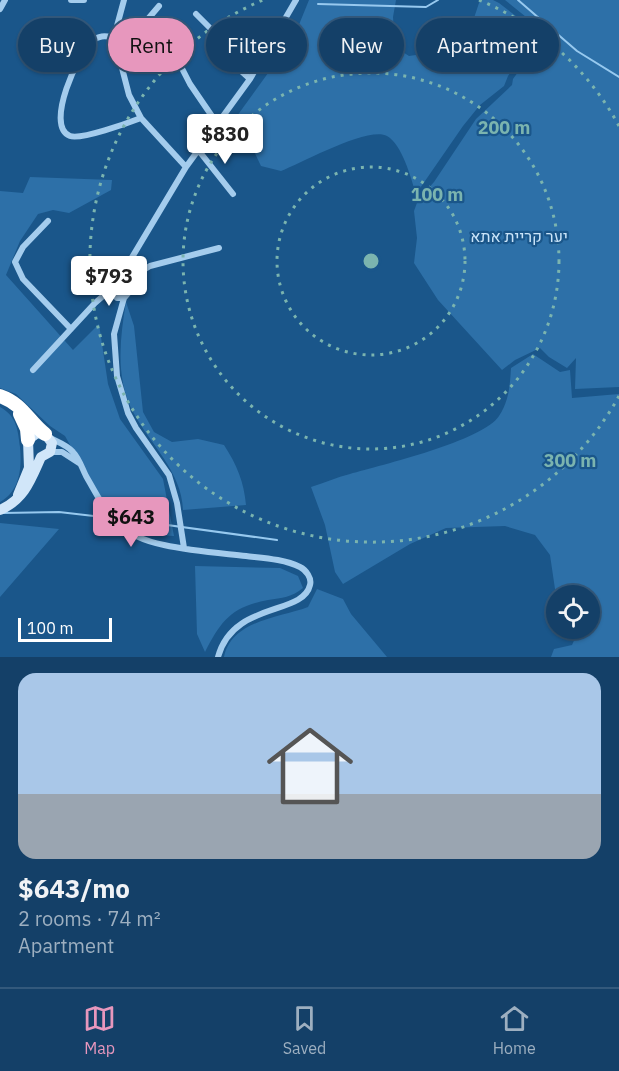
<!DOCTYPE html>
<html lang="en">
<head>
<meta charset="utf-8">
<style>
  :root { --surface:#144068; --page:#214b71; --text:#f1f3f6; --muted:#9dafc0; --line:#33597c; --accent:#e797bd }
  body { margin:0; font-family:"IBM Plex Sans",Heebo,sans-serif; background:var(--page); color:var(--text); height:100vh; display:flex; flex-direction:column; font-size:22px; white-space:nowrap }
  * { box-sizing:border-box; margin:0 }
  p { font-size:20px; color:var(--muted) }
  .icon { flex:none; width:33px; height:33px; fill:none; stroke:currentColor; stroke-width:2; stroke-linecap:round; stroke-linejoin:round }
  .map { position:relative; height:657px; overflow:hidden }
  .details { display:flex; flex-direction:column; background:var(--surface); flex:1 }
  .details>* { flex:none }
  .banner { position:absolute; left:18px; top:18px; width:584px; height:54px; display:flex; gap:12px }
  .tools { position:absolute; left:546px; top:585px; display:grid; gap:12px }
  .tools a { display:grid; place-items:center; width:54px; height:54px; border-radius:50%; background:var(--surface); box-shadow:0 2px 4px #0004,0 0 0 2px var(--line); font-size:30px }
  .scale { position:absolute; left:18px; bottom:15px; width:94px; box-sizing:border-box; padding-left:6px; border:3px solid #fff; border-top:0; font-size:16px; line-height:21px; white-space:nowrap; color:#fff; -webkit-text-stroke:4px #1a568a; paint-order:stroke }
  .price { position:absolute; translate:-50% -51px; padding:0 14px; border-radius:6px; background:#fff; color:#222; font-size:20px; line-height:39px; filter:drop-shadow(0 2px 3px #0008) }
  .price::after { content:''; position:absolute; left:50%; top:36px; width:18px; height:14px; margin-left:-9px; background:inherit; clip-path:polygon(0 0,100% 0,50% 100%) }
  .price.on { background:var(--accent); color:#111 }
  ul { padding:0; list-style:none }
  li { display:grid; align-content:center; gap:12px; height:318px; padding:0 18px }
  li span { display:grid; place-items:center; height:186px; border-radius:18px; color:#555 }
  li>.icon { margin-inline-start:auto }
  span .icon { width:108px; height:108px; fill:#fffc; stroke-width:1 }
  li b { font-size:26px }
  .tag { padding:0 21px; border-radius:27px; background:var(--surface); box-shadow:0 2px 4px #0004,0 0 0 2px var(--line); font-size:21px; line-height:54px }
  .tag.on { background:var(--accent); color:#111 }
  .tabs { display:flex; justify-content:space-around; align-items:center; height:84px; border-top:2px solid var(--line); background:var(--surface); font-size:16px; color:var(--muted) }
  .tabs a { display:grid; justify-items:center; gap:3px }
  .tabs .on { color:var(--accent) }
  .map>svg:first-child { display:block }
  .green { fill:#2d70a8 }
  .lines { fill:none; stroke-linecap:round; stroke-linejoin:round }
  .stream { stroke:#97c9ef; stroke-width:2 }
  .street { stroke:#a4cced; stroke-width:6 }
  .secondary { stroke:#d1e6f9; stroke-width:10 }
  .highway { stroke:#fff; stroke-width:14 }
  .ring { fill:none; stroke:#7bb4af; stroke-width:3; stroke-dasharray:3 6 }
  .labels { text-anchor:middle; stroke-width:4.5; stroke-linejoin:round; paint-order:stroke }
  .park-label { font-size:16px; fill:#cae4f9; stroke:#1a568a }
  .centre { fill:#7bb4af; stroke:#1a568a; stroke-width:3 }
  .ring-label { font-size:18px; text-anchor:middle; font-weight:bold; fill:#7bb4af; stroke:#1a568a; stroke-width:4.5; stroke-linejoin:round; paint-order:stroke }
</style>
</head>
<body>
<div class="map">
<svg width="619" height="657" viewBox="0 0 619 657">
  <rect width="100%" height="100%" fill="#1a568a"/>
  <path class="green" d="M 309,0 L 396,0 L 393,17 L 395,47 L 409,56 L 464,48 L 480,0 L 493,0 L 499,3 L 538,33 L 508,76 L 504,86 L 480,105 L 463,126 L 416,194 C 411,178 402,144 387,136 C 368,126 302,163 281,171 L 261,166 L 237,116 L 294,37 Z
    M 505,0 L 619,0 L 619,387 L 575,389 L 576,358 L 567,368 L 549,357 L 540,348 L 515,360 L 502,370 L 438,300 L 414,263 L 417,238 L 414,211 L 418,200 L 434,182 L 476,119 L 512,85 L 513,79 L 546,33 Z
    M 30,177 L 112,180 L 111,190 L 69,213 L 53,210 L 38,214 L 20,241 L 6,275 L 73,350 L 99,324 L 108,384 L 120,419 L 163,479 L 174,536 L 141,534 L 120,521 L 101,501 L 65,436 L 50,426 L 16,394 L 0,388 L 0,191 L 23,193 Z
    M 126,302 L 134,326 L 143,412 L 154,432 L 172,442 L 198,439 L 224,445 C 237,465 244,482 246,505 L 183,510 C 182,472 150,444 133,412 C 115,378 120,338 126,302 Z
    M 533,354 L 560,372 L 570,370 L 572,398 L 619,394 L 619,657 L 551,657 L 554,649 L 572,645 L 577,634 L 575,629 L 590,628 L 590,596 L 560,595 L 555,589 L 550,555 L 535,535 L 505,526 L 446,528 L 410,544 L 343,584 L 335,572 L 325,525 L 311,487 C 324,483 337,477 350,474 C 381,465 483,441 499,416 C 509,401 510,385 511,368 Z
    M 0,407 C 17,416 18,431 20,447 C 22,468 20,491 0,502 Z
    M 0,523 L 59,529 L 0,597 Z
    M 195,566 L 280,568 L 298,576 L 303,588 C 292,597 282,598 268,600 C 231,607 221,621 205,652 L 197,634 Z
    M 317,589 L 343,599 L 351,614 L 387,657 L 224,657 C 232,620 279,618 308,607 Z"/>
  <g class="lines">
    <path class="stream" d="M 518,0 L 577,51 L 619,77
      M 318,4 L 426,7 L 438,0
      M 3,513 L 59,512 L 111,518
      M 116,518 L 277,540"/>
    <path class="street" d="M 71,0 L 84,0
      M 0,9 L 5,0
      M 196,14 L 217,35 L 240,70 L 250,79
      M 114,37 L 124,0
      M 173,51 L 190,84 L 218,125
      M 118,54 L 159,6
      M 141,118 C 128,123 81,140 70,136 C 44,126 79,52 92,41 C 99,35 105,36 114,37 L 129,95 L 141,118 L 186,167
      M 199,151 L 233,194
      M 48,221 L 23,247 L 15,262 L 23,279 L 71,329
      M 123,278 L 128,264 L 186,167 L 250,79 L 296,0
      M 127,280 L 150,266 L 219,248
      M 110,290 L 117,298 L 124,298
      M 33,370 L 95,303 L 110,290 L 113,280 L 120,277 C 128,278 132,283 130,291 L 124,298 L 114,334 L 117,376 L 128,413 L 136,428 L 169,475 L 177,503 L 184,548
      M 50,438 C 58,442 67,445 73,452 C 79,458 82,468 86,476 C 108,515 118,536 164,545 C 191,551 219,553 246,556 C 263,558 284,559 300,567 C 306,570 312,578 310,585 C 303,616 233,601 218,657
      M 50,452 L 62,452 L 79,463"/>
    <path class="secondary" d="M 0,510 C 25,499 31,479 41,457 L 50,452 L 52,443 L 45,434 L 37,433 L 28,440 L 29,468 L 18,495"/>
    <path class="highway" d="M 0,396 C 23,404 28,421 45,434
      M 20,414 L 27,429 L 28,440"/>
  </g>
  <g class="ring">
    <circle cx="371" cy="261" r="94"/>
    <circle cx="371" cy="261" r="188"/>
    <path d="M619 396A282 282 0 1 1 263 0M479 0A282 282 0 0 1 619 126"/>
  </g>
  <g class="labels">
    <g class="park-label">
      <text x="519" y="242">יער קריית אתא</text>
    </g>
  </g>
  <circle cx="371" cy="261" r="9" class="centre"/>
  <g class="ring-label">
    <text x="504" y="134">200 m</text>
    <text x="437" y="201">100 m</text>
    <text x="570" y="467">300 m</text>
  </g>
</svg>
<div class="tools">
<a><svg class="icon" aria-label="locate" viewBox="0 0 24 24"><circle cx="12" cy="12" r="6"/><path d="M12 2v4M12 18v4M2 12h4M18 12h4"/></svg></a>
</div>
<div class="scale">100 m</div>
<b class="price" style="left:225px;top:165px">$830</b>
<b class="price" style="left:109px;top:307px">$793</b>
<b class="price on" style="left:131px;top:548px">$643</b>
<div class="banner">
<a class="tag">Buy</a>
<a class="tag on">Rent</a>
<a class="tag">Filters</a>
<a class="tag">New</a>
<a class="tag">Apartment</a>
</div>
</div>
<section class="details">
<ul>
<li><span style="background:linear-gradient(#a9c7e8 65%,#9aa5b1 0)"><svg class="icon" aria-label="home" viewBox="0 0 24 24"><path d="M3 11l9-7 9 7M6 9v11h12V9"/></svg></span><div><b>$643/mo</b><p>2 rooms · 74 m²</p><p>Apartment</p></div></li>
</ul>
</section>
<nav class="tabs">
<a class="on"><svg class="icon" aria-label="map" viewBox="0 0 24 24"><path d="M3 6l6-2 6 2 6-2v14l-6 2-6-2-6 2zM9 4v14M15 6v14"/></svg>Map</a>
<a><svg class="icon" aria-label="saved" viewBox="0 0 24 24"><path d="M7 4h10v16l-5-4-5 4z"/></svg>Saved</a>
<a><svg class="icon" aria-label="home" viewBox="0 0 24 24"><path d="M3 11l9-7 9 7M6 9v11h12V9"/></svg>Home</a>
</nav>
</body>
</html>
